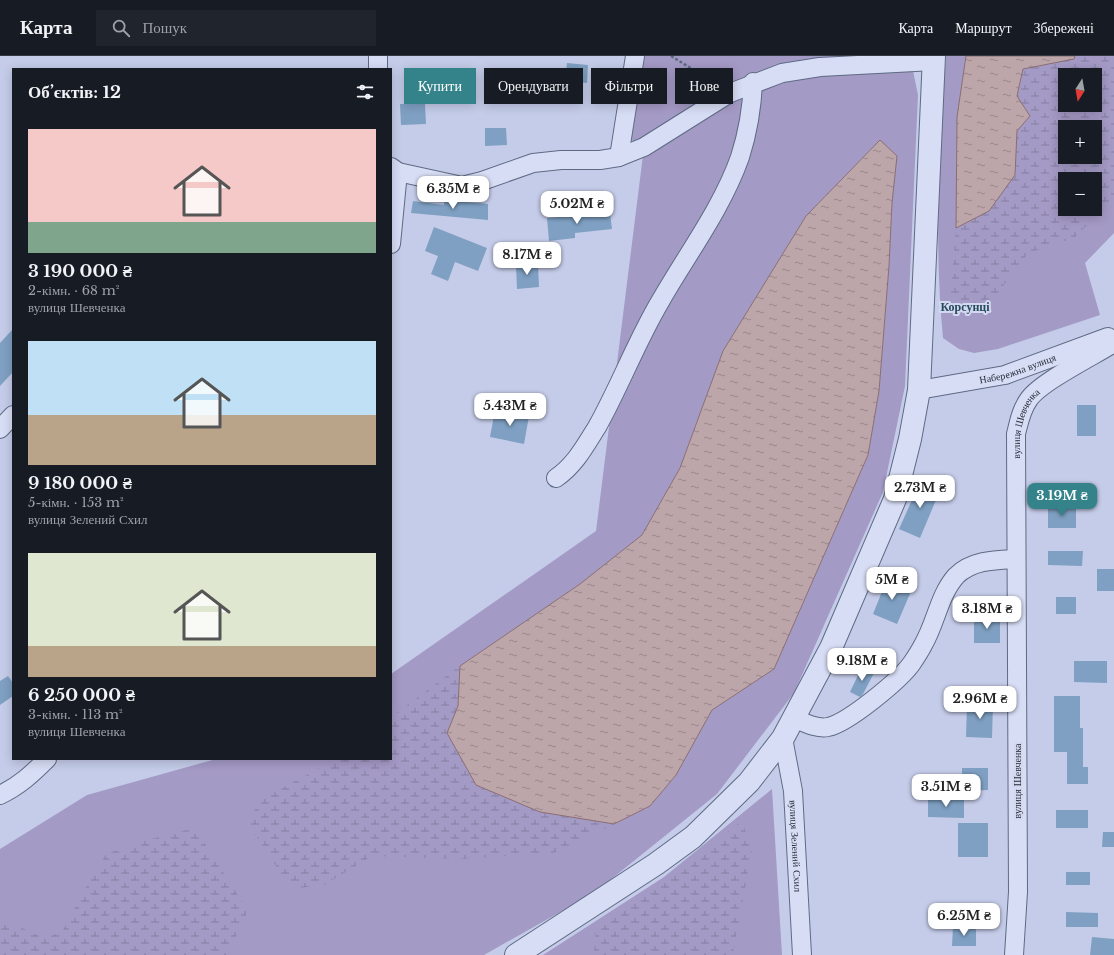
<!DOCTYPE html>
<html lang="uk">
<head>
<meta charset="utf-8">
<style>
  :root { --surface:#171b24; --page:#20242c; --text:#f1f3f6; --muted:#9ea1a6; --line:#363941; --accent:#34828a }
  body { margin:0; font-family:"Libre Baskerville",serif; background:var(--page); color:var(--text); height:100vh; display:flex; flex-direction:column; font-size:15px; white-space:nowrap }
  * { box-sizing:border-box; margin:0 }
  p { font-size:13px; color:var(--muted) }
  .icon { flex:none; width:22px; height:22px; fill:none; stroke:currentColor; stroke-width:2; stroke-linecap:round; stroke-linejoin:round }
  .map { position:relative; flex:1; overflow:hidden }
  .sheet { position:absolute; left:12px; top:12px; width:380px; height:692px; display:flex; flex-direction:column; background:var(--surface); border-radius:0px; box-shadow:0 2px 10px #0003 }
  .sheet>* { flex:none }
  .top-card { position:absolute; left:404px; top:12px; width:380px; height:36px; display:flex; gap:8px }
  .needle { width:26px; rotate:191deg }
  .fabs { position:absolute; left:1058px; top:12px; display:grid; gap:8px }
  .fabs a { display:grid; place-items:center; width:44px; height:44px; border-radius:0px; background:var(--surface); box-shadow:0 2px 10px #0003; font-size:20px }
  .price { position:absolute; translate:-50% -34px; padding:0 9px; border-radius:8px; background:#fff; color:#222; font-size:13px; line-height:26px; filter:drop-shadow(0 1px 2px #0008) }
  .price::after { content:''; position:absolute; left:50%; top:24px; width:12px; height:9px; margin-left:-6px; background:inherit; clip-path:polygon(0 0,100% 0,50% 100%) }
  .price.current { background:var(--accent); color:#fff }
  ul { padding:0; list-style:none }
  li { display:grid; align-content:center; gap:8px; height:212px; padding:0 16px }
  li span { display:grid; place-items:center; height:124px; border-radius:0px; color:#555 }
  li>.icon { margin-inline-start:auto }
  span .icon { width:72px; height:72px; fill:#fffc; stroke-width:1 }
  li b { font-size:17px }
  h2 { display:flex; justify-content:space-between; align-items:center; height:48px; padding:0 16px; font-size:17px }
  .pill { padding:0 14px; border-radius:0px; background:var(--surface); box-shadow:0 2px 10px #0003; font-size:14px; line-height:36px }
  .pill.current { background:var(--accent); color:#fff }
  header { display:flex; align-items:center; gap:24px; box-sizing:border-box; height:56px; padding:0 20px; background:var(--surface); border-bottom:1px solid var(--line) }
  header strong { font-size:19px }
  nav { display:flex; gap:22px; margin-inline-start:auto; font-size:14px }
  .search { width:280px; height:36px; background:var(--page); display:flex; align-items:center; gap:10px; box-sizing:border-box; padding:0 14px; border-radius:0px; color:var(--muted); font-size:15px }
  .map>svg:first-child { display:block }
  .grass { fill:#a49ac6; fill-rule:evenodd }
  .wetland { fill:url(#wetland-marsh); fill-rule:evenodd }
  .water { fill:url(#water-ripples); stroke:#8a6e72 }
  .building { fill:#7fa0c3 }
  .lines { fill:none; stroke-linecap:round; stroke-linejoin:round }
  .minor-casing { stroke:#5d6b82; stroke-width:20 }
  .tertiary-casing { stroke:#5d6b82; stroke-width:24 }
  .path { stroke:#5d6b82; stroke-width:2.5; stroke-dasharray:3 2; stroke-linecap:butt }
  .minor { stroke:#d7ddf5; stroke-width:18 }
  .tertiary { stroke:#d7ddf5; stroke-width:22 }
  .labels { text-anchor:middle; stroke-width:4; stroke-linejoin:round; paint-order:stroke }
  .street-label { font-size:10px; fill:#1f2833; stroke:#d4d9f1 }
  .quarter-label { font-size:12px; font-weight:bold; fill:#244a5b; stroke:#d4d9f1 }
</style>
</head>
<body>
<header>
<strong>Карта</strong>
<div class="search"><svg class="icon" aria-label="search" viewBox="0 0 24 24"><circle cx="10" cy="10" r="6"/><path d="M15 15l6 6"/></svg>Пошук</div>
<nav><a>Карта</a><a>Маршрут</a><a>Збережені</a></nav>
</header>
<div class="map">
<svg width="1114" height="899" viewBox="0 0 1114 899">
  <defs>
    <pattern id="wetland-marsh" width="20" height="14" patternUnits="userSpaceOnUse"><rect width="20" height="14" fill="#a49ac6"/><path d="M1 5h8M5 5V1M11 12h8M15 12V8" fill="none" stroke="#857ea1"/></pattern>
    <pattern id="water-ripples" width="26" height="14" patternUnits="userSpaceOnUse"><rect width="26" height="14" fill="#bda6aa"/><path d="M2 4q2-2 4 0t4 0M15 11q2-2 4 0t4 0" fill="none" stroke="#99878b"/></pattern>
  </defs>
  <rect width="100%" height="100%" fill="#c5cce9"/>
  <path class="grass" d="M 635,0 L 912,0 L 911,5 L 918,39 L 905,330 L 883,436 L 794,637 L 717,738 L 594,837 L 484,899 L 0,899 L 0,793 L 87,739 L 216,703 L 391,703 L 391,618 L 596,475 L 644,91 L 623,79 ZM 880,84 L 892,147 L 889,210 L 879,335 L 868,399 L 774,613 L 712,654 L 676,719 L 650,750 L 614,768 L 458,650 L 460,610 L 580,528 L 642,479 L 680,412 L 723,295 L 806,160 Z
    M 946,0 L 1114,0 L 1114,177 L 1085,207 L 1100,259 L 998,293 L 974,297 L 959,293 L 943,282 C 934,188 939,94 946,0 ZM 1065,19 L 1095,19 L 1095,49 L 1065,49 ZM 1065,71 L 1095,71 L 1095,101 L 1065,101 ZM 1065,123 L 1095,123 L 1095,153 L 1065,153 Z
    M 772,733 L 782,899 L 543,899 L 664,821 Z"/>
  <path class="wetland" d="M 966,0 L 1114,0 L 1114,143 L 1074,182 L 1028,197 L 981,259 L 951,236 L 956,172 L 957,61 ZM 1065,19 L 1095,19 L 1095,49 L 1065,49 ZM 1065,71 L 1095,71 L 1095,101 L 1065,101 ZM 1065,123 L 1095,123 L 1095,153 L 1065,153 Z
    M 460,610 L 458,650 L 447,677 L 476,729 L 540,756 L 614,768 L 553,797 L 461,803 L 372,800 L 324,829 L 291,833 L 247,766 L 262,743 L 314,715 L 332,703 L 391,703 L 391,661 Z
    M 742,765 L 752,794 L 733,899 L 594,899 L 596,870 L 680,812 Z
    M 195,772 L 248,855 L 227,899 L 0,899 L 0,858 L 5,864 L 44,882 L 62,876 L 87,829 L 106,798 L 143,785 Z"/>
  <path class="water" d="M 966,0 L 1075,0 L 1074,3 L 1023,13 L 1017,40 L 1030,60 L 1017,75 L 1015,119 L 989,155 L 956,172 L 957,61 Z
    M 880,84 L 897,100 L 892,147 L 889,210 L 879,335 L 868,399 L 774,613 L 712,654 L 676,719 L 650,750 L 614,768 L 540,756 L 476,729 L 447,677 L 458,650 L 460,610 L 580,528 L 642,479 L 680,412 L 723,295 L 806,160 Z"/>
  <path class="building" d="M 567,7 L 588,9 L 587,27 L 565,25 Z
    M 400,48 L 425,48 L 426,68 L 401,69 Z
    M 485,72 L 506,72 L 507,89 L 485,90 Z
    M 444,144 L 488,148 L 488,164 L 411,157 L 413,145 L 444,149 Z
    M 610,157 L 612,173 L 575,177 L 575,182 L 549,185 L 547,162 Z
    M 434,171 L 487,192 L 478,215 L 455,206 L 448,225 L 431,218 L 438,200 L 425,195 Z
    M 538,208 L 539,231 L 517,233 L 516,209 Z
    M 13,273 L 13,316 L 0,330 L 0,287 Z
    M 1077,349 L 1096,349 L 1096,380 L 1077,380 Z
    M 495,354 L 529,360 L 524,388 L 490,381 Z
    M 921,424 L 941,432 L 920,482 L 899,473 Z
    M 1048,450 L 1076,450 L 1076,472 L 1048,472 Z
    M 1048,495 L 1083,495 L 1082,510 L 1048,509 Z
    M 1097,513 L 1114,513 L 1114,535 L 1097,535 Z
    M 887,523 L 912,533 L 897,568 L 873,558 Z
    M 1056,541 L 1076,541 L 1076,558 L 1056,558 Z
    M 1000,561 L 1000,587 L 974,587 L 974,562 Z
    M 1074,605 L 1107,605 L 1107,627 L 1074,626 Z
    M 862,611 L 874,617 L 863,638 L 860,641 L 850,636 Z
    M 8,620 L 13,627 L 13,640 L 0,649 L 0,625 Z
    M 1054,640 L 1080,640 L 1080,672 L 1083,672 L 1083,711 L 1088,711 L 1088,728 L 1067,728 L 1067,696 L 1054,696 Z
    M 967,647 L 993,648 L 992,682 L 966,681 Z
    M 962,712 L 988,712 L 988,734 L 962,735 Z
    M 928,742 L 964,743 L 964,762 L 928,761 Z
    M 1056,754 L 1088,754 L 1088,772 L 1056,772 Z
    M 958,767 L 988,767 L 988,801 L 958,801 Z
    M 1103,776 L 1114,776 L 1114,791 L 1102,791 Z
    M 1066,816 L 1090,816 L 1090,829 L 1066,829 Z
    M 1066,856 L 1098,857 L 1098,871 L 1066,871 Z
    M 953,871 L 976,871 L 976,890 L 952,890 Z
    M 1092,881 L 1114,883 L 1114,899 L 1090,899 Z"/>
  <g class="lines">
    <g class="minor-casing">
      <g id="minor">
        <path d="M 378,13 L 378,0"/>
        <path d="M 619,101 L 635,0"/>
        <path d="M 391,111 L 398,116 L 462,130 L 482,125 L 533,107 L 561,104 L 600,104 L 619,101 L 644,91 L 730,37 L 782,17 L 820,11 L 934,5"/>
        <path d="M 391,188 L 398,116"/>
        <path id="s1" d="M 919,334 L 1005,319 L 1108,281"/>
        <path d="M 0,373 L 13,359"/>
        <path d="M 556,422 C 575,409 585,390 597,371 C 620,330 637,284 661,244 C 688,197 722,152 740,101 C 748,76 752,52 753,26"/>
        <path d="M 794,662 C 805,667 816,673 828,671 C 848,667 900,624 912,607 C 916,601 920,595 923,589 C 936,567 939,539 956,520 C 972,504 995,504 1016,503"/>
        <path id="s2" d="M 783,682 L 793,735 L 802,899"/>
        <path d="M 0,739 C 19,730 32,718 47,703"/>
        <path id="s3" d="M 1014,899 L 1018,836 L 1016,378 C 1019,366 1021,354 1029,343 C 1041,326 1093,300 1114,287"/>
      </g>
    </g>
    <g class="tertiary-casing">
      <path id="tertiary" d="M 516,899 L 656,808 L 693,781 L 749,726 L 783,682 L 831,592 L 895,443 L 910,383 L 919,334 L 934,0"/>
    </g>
    <path class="path" d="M 671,0 L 715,27"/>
    <use href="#minor" class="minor"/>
    <use href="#tertiary" class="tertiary"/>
  </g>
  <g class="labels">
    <g class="street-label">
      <text dy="4" stroke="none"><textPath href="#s1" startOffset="101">Набережна вулиця</textPath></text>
      <text dy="4" stroke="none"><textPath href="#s3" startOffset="534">вулиця Шевченка</textPath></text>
      <text transform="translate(1017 725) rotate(-90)" y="4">вулиця Шевченка</text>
      <text dy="4" stroke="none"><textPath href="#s2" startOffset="109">вулиця Зелений Схил</textPath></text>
    </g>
    <g class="quarter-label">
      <text x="965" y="255">Корсунці</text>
    </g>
  </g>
</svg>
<div class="fabs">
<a><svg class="needle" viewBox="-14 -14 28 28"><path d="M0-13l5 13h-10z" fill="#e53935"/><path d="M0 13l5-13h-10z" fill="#9ea1a6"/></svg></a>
<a>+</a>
<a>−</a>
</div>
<b class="price" style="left:453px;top:154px">6.35M ₴</b>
<b class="price" style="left:577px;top:169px">5.02M ₴</b>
<b class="price" style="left:527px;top:220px">8.17M ₴</b>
<b class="price" style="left:510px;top:371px">5.43M ₴</b>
<b class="price" style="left:920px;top:453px">2.73M ₴</b>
<b class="price current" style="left:1062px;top:461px">3.19M ₴</b>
<b class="price" style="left:892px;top:545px">5M ₴</b>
<b class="price" style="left:987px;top:574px">3.18M ₴</b>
<b class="price" style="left:862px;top:626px">9.18M ₴</b>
<b class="price" style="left:980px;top:664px">2.96M ₴</b>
<b class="price" style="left:946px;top:752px">3.51M ₴</b>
<b class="price" style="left:964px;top:881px">6.25M ₴</b>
<div class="top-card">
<a class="pill current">Купити</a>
<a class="pill">Орендувати</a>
<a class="pill">Фільтри</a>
<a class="pill">Нове</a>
</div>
<section class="sheet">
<h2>Об’єктів: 12<svg class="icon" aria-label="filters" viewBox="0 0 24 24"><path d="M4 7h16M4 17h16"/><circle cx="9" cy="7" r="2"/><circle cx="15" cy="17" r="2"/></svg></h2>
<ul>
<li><span style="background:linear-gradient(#f6c9c9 75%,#7fa58c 0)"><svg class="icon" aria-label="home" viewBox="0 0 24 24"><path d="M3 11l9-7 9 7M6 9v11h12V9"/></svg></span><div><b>3 190 000 ₴</b><p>2-кімн. · 68 m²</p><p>вулиця Шевченка</p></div></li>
<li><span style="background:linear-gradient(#bfe0f5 60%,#b9a48a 0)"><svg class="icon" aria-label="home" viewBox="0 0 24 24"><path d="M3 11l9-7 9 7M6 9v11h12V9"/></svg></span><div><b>9 180 000 ₴</b><p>5-кімн. · 153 m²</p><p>вулиця Зелений Схил</p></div></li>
<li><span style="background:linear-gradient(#dfe7d0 75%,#b9a48a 0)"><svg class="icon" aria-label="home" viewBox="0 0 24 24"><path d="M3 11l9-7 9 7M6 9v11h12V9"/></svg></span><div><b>6 250 000 ₴</b><p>3-кімн. · 113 m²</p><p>вулиця Шевченка</p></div></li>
</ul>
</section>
</div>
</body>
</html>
